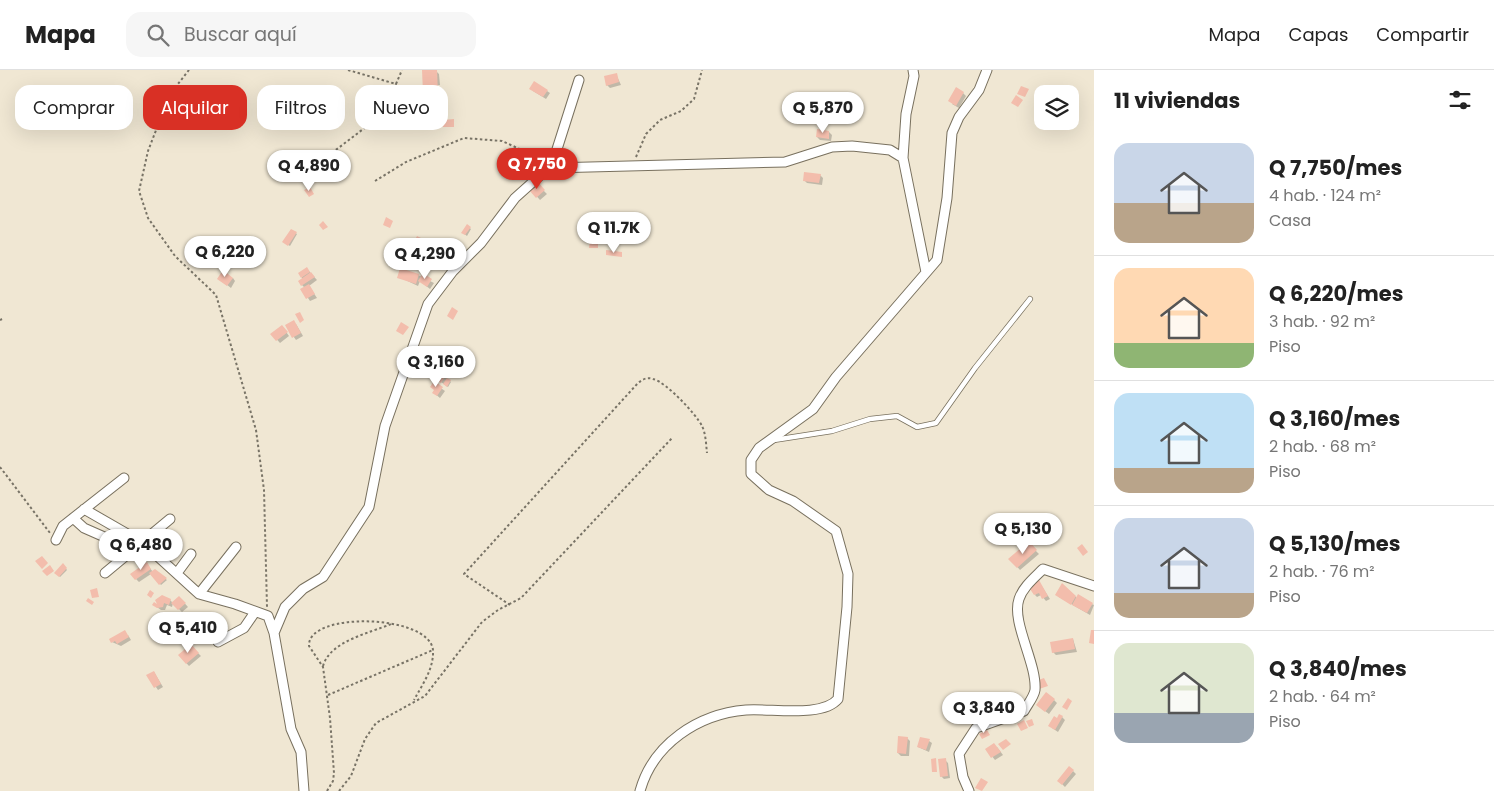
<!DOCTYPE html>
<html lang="es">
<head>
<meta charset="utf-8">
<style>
  :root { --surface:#fff; --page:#f6f6f6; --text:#222; --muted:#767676; --line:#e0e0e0; --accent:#d93025 }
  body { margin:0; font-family:Poppins,sans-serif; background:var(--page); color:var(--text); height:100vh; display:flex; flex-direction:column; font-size:19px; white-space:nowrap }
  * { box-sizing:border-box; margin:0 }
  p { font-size:16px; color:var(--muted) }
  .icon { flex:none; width:28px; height:28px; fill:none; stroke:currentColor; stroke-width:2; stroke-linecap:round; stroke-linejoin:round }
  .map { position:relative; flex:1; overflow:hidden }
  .drawer { display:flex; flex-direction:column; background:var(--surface); width:400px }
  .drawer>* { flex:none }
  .guide { position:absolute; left:15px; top:15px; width:475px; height:45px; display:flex; gap:10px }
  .buttons { position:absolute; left:1034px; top:15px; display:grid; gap:10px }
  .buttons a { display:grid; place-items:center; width:45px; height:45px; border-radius:10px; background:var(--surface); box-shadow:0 5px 20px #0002; font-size:25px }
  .price { position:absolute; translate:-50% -42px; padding:0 11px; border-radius:18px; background:#fff; color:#222; font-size:16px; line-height:32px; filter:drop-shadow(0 1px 2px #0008) }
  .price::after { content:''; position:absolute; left:50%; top:30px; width:15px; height:11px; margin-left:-8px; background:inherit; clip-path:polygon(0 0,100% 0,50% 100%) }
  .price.current { background:var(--accent); color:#fff }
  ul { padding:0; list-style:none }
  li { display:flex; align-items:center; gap:15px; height:125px; padding:0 20px }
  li+li { border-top:1px solid var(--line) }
  li span { display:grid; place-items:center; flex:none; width:140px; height:100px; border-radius:15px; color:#555 }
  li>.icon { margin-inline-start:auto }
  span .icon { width:60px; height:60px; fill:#fffc; stroke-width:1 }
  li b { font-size:21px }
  h2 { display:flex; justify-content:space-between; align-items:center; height:60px; padding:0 20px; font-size:21px }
  .tag { padding:0 18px; border-radius:15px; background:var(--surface); box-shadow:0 5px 20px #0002; font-size:18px; line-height:45px }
  .tag.current { background:var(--accent); color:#fff }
  header { display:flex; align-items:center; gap:30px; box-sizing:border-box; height:70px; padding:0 25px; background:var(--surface); border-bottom:1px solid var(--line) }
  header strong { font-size:24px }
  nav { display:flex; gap:28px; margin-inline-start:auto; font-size:18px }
  .search { width:350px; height:45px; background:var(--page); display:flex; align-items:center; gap:12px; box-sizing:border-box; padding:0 18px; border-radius:15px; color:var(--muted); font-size:19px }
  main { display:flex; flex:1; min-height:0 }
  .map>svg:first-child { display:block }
  .shadow { fill:#0003 }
  .building { fill:#f3bdac }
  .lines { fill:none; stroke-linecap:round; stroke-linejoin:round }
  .lane-casing { stroke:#78705e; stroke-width:6 }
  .street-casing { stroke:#78705e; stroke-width:11 }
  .path { stroke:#787366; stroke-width:2; stroke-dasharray:2.5 2.5; stroke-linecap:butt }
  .lane { stroke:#fff; stroke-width:4.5 }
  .street { stroke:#fff; stroke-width:9 }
</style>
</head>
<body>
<header>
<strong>Mapa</strong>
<div class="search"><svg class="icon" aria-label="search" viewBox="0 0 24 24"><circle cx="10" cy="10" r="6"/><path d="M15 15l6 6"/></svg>Buscar aquí</div>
<nav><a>Mapa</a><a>Capas</a><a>Compartir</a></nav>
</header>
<main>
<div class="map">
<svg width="1094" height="721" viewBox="0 0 1094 721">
  <rect width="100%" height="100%" fill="#f0e7d3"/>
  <path class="shadow" d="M 424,1 L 436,1 L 439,4 L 440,15 L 425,16 L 425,19 L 440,18 L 438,23 L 425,23 Z
    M 616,4 L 621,15 L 610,18 L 607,15 Z
    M 533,21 L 547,21 L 550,23 L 546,29 Z
    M 963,23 L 966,26 L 959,38 L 952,34 Z
    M 335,36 L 340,49 L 332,51 L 327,39 Z
    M 829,62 L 832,65 L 831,71 L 820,70 L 817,67 Z
    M 820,105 L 823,108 L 822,115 L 807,113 L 804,110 Z
    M 537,114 L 547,124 L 540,130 L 531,120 Z
    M 625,150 L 631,162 L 614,168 L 607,165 L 616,162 Z
    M 467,156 L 471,159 L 467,166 L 463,163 Z
    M 291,160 L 297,164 L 290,176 L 284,172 Z
    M 414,174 L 428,174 L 431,176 L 428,182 Z
    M 307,199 L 317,210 L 309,216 L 317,228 L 310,231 L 302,219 L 305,218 L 302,215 L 302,207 Z
    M 418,205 L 434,213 L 430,219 L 420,211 L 418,216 L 399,207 Z
    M 233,208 L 235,211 L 231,218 L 222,211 Z
    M 296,254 L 303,266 L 296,270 L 286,256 Z
    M 284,259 L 289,266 L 280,273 L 272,264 Z
    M 442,304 L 451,312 L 448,317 L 438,310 Z
    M 434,313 L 445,321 L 440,328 L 434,323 Z
    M 1028,473 L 1039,484 L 1020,500 L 1010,489 Z
    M 63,495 L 67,500 L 60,507 L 56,503 Z
    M 149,497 L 153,502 L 155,501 L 167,510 L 161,515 L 151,504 L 139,512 L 136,509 Z
    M 1041,515 L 1050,529 L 1046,531 L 1041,525 L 1037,527 L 1035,525 Z
    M 1062,515 L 1077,528 L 1094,535 L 1090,545 L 1059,527 Z
    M 179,527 L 188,537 L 182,542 L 173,533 L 172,537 L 167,535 L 165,540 L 161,540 L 154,535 L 161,537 L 157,530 L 170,530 L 173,533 Z
    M 128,565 L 131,570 L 121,576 L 112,572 Z
    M 1073,569 L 1077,582 L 1056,585 L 1053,582 Z
    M 191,576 L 201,586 L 189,596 L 179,585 Z
    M 154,602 L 163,617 L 158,620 L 148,605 Z
    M 1054,630 L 1057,633 L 1049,644 L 1041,638 Z
    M 1062,647 L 1065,650 L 1058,662 L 1052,658 Z
    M 907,668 L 910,671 L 909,686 L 901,686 L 898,683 Z
    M 929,671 L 932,673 L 929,682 L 918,677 Z
    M 997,677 L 1003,685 L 995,690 L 987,680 Z
    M 945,690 L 948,693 L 950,708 L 944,709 L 941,706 Z
    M 1073,701 L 1076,704 L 1065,717 L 1062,714 Z"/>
  <path class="building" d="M 422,0 L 437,0 L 438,23 L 423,23 Z
    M 617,3 L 619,12 L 606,16 L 604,6 Z
    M 534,11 L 548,20 L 543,27 L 529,19 Z
    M 1021,16 L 1029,19 L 1025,27 L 1017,24 Z
    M 956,17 L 964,22 L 956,36 L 948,31 Z
    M 1016,25 L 1023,30 L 1018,37 L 1011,33 Z
    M 335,35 L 338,46 L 328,48 L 326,38 Z
    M 454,49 L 454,57 L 443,57 L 443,50 Z
    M 817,59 L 829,61 L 829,69 L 816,67 Z
    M 804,102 L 821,104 L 819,113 L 803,111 Z
    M 538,112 L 545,120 L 536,128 L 529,120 Z
    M 310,117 L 314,124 L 309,127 L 304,120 Z
    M 386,147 L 393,151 L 390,158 L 383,155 Z
    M 625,148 L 629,160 L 610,165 L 609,163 L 605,164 L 602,157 L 607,156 L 606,153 Z
    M 323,151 L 328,157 L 323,160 L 319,155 Z
    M 467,154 L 471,157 L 465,165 L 461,163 Z
    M 291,159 L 297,162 L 288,176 L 282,172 Z
    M 417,166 L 429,172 L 425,180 L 413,174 Z
    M 590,170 L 598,171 L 598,178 L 589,178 Z
    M 606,180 L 622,182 L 622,187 L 606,185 Z
    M 307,197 L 310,202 L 301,208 L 298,203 Z
    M 400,198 L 419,204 L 416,214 L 397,208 Z
    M 223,200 L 233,208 L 227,216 L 217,209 Z
    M 311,202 L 315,207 L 301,216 L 298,211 Z
    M 423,203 L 432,209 L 427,217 L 418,211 Z
    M 309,214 L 315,224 L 306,229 L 300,219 Z
    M 452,237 L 458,241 L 453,250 L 447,246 Z
    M 300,242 L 304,250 L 300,253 L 295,244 Z
    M 294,250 L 301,263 L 292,268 L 285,255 Z
    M 401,252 L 409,257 L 403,265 L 396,261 Z
    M 282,255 L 288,262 L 276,271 L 270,264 Z
    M 441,302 L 446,305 L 441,313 L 436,310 Z
    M 447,308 L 451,310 L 447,317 L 443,314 Z
    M 434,311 L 443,317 L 437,326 L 432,323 L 434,320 L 430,317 Z
    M 1029,471 L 1037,480 L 1017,498 L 1008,489 Z
    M 1082,474 L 1088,482 L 1083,486 L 1077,478 Z
    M 42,486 L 48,493 L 42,499 L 35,491 Z
    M 147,492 L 151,499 L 135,510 L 130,504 Z
    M 63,493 L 67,498 L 59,507 L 54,503 Z
    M 50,495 L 54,501 L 47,506 L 42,501 Z
    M 155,499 L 167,508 L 159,515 L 149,503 Z
    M 1039,510 L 1048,526 L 1042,529 L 1039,523 L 1034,525 L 1028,516 Z
    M 1062,513 L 1076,526 L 1071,535 L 1055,525 Z
    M 97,518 L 99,527 L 92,528 L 90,520 Z
    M 150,520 L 154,523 L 151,528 L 147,525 Z
    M 1078,524 L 1093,533 L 1087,543 L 1072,535 Z
    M 162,525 L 171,529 L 169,535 L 164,533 L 163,537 L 157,538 L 152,535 L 154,532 L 157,534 L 155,530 Z
    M 179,526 L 186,533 L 178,540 L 171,533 Z
    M 88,528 L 94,532 L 92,535 L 86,531 Z
    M 125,560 L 129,567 L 117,574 L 115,571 L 111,573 L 109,569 Z
    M 1091,560 L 1094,560 L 1094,574 L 1089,573 Z
    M 1073,568 L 1075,579 L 1052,583 L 1050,572 Z
    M 191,574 L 199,583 L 186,594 L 178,585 Z
    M 154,601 L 161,614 L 154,618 L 146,605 Z
    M 1044,608 L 1048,616 L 1039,619 L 1036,611 Z
    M 1046,622 L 1055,629 L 1045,642 L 1036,635 Z
    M 1068,628 L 1072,631 L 1067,640 L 1062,637 Z
    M 1059,644 L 1063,646 L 1055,660 L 1048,656 L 1054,646 L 1057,648 Z
    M 1032,649 L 1034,655 L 1029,657 L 1026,651 Z
    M 1024,650 L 1028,658 L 1021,661 L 1017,654 Z
    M 987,660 L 990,665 L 982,669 L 979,664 Z
    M 898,666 L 908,667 L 906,684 L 897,683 Z
    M 920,667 L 930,669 L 926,680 L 917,677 Z
    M 1006,669 L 1011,674 L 1003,680 L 998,674 Z
    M 994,673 L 1001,682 L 991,688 L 985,679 Z
    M 936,688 L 937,702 L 932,702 L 931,689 Z
    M 946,688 L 948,706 L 940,707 L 938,689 Z
    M 1069,696 L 1074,700 L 1062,715 L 1057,711 Z
    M 981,708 L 988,712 L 982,721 L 975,718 Z"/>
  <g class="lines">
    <g class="lane-casing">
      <path id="lane" d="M 774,370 L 832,361 L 870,349 L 897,346 L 917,357 L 936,353 L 975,298 L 1030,229"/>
    </g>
    <g class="street-casing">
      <path id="street" d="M 913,0 L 914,6 L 906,44 L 903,88 L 926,202
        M 551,98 L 579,10
        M 84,439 L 143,473 L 199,524 L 235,534 L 268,546 L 274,563 L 291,659 L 301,682 L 304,721
        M 73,448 L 84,458 L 134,480
        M 56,470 L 63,456 L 124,408
        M 105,503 L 170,449
        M 177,503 L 191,484
        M 199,524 L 236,477
        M 274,563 L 285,537 L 303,519 L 323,507 L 369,437 L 385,356 L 428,234 L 453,201 L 481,173 L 515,128 L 544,102 L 551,98 L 785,92 L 832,77 L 852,76 L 890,80 L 903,88
        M 218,572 L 244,558 L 255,542
        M 640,721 C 653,674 698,644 746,640 C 771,638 822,648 838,629 L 847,537 L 848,504 L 836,461 L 793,431 L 769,420 L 751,404 L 751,390 L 759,378 L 813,339 L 836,307 L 937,190 L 947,128 L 952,63 L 959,47 L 979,20 L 987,0
        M 969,721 L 963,707 L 959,684 L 976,658 L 1024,641 C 1027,635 1034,627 1035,620 C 1037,593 1011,552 1019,529 C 1023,517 1034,508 1043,499 L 1094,516"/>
    </g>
    <path class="path" d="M 189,0 L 170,24 L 148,81 L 139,121 L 148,148 L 175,186 L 216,225 L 256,360 L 264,420 L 267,537
      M 348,0 L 396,14 L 402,0
      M 636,87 L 646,64 L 660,50 L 681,41 L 694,29 L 702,0
      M 324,89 L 375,50 L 396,14
      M 375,111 L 406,92 L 464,68 L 502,71 L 544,90
      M 0,250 L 2,249
      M 0,397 L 50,463
      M 510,535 L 464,504 L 638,313 C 643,309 647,307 653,309 C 666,312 696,344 702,356 C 706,364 706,375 707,383
      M 323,596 C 330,571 370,563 391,554
      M 328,625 L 433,580
      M 327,721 L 333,711 L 334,703 L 330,648 L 323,597 L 309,576 C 307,541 429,544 433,580 C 434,599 422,615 414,630
      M 339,721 L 351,706 L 365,669 L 376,653 L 425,626 L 482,552 L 498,540 L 521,528 L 673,367"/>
    <use href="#lane" class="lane"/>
    <use href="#street" class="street"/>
  </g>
</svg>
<div class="buttons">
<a><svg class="icon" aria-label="layers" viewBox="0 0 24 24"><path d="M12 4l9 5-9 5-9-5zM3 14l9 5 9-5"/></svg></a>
</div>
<b class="price" style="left:823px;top:64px">Q 5,870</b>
<b class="price current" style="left:537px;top:120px">Q 7,750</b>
<b class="price" style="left:309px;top:122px">Q 4,890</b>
<b class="price" style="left:614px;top:184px">Q 11.7K</b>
<b class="price" style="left:225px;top:208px">Q 6,220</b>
<b class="price" style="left:425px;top:210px">Q 4,290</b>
<b class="price" style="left:436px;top:318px">Q 3,160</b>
<b class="price" style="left:1023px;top:485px">Q 5,130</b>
<b class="price" style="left:141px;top:501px">Q 6,480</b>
<b class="price" style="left:188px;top:584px">Q 5,410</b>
<b class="price" style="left:984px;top:664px">Q 3,840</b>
<div class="guide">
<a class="tag">Comprar</a>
<a class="tag current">Alquilar</a>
<a class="tag">Filtros</a>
<a class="tag">Nuevo</a>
</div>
</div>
<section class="drawer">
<h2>11 viviendas<svg class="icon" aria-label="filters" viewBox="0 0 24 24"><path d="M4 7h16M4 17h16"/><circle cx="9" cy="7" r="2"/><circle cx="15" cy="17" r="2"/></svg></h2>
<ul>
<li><span style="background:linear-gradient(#c9d6e8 60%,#b9a48a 0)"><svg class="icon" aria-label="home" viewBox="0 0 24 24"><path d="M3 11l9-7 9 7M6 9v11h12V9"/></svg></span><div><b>Q 7,750/mes</b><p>4 hab. · 124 m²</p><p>Casa</p></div></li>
<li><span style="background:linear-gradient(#ffd9b3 75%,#8fb573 0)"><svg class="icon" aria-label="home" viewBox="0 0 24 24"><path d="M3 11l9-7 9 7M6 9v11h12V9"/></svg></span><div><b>Q 6,220/mes</b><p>3 hab. · 92 m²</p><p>Piso</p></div></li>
<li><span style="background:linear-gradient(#bfe0f5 75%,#b9a48a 0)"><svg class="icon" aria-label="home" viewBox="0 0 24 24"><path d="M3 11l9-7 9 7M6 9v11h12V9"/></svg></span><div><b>Q 3,160/mes</b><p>2 hab. · 68 m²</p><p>Piso</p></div></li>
<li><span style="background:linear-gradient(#c9d6e8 75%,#b9a48a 0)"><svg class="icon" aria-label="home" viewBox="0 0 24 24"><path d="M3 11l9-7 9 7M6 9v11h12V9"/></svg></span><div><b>Q 5,130/mes</b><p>2 hab. · 76 m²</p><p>Piso</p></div></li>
<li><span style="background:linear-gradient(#dfe7d0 70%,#9aa5b1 0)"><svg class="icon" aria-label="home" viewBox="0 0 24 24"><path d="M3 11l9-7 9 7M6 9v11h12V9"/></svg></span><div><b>Q 3,840/mes</b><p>2 hab. · 64 m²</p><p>Piso</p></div></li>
</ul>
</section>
</main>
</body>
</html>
